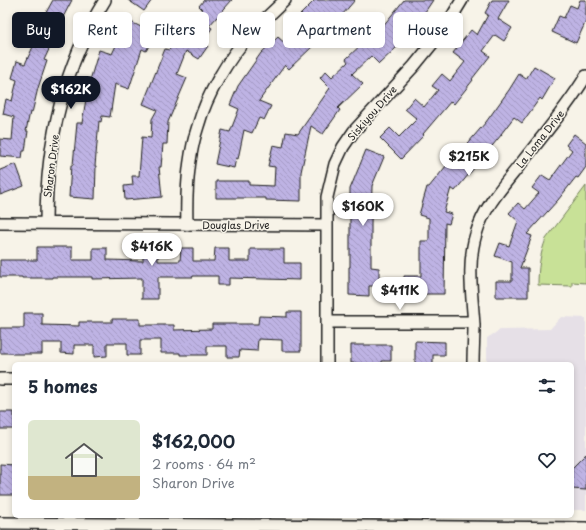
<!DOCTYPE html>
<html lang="en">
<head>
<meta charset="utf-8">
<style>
  :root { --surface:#fff; --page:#f2f2f3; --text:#1f2937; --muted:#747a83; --accent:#111827 }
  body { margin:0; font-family:"Playpen Sans",sans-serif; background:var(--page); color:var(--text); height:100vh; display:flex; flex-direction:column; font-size:15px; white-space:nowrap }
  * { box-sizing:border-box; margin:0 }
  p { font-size:13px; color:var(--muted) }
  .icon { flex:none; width:22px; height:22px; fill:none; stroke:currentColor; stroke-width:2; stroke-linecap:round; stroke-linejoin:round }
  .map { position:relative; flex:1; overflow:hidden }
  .drawer { position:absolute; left:12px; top:362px; width:562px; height:156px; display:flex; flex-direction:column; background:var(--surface); border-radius:6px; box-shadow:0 2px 6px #0003 }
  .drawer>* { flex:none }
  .guide { position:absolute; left:12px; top:12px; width:562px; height:36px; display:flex; gap:8px }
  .price { position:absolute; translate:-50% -34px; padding:0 9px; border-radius:14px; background:#fff; color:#222; font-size:13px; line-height:26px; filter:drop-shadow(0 1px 2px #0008) }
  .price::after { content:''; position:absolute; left:50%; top:24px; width:12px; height:9px; margin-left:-6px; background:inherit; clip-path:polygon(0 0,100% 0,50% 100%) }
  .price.active { background:var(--accent); color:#fff }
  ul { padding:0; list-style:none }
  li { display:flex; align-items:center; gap:12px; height:100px; padding:0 16px }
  li span { display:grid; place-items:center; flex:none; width:112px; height:80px; border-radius:6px; color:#555 }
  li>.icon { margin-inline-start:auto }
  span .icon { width:48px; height:48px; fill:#fffc; stroke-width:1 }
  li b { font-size:17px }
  h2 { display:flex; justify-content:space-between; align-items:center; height:48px; padding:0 16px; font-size:17px }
  .chip { padding:0 14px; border-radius:6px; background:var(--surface); box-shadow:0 2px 6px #0003; font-size:14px; line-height:36px }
  .chip.active { background:var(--accent); color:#fff }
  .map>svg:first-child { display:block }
  .built { fill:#e6e0e7 }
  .green { fill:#c8e197; stroke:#727e5a }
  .building { fill:url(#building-back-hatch); stroke:#1c1c1c }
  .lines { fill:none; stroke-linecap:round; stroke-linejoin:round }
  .minor-casing { stroke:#1c1c1c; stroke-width:14 }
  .minor { stroke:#f7f3e8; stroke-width:11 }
  .labels { text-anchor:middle; stroke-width:3; stroke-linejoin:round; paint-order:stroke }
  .street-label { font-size:10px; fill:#1c1c1c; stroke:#f7f3e8 }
</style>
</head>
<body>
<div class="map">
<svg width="586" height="530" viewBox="0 0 586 530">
  <defs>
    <pattern id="building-back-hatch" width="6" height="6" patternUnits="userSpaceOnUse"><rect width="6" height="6" fill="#beb3e4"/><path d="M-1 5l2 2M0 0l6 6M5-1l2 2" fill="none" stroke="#a399c3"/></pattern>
  </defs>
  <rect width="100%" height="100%" fill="#f7f3e8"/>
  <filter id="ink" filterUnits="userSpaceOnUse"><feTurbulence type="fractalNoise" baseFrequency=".025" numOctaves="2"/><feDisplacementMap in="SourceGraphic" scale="8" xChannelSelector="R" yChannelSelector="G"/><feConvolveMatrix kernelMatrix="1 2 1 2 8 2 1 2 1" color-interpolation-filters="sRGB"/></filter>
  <g filter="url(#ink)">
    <path class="built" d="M 561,317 L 586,318 L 586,510 L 572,510 L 572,364 L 487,364 L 487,338 L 500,330 L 550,329 Z"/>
    <path class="green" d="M 586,186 L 586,283 L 572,282 L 572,286 L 538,285 C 538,269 540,254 546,239 Z"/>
    <path class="building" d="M 53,0 L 72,0 L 59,25 L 60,26 L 44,60 L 47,61 L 38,88 L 32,113 L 30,112 L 26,131 L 28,131 L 25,151 L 23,151 L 22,158 L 0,156 L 0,139 L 12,140 L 14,117 L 3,114 L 6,99 L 12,101 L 17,80 L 12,78 L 17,61 L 25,64 L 38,36 L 28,31 L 36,14 L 43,18 Z
      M 128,0 L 152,0 L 144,11 Z
      M 204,0 L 232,0 L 209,26 L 212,28 L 206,37 L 208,39 L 205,44 L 208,46 L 199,59 L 186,51 L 177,74 L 187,78 L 168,122 L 167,144 L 163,144 L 161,167 L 159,167 L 162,197 L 125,200 L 124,186 L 133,185 L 132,176 L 139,176 L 142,137 L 151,138 L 152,119 L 157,110 L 143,104 L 165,49 L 169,50 L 174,43 L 176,45 L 180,38 L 178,36 L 184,27 L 188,29 L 202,9 L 199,6 Z
      M 315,0 L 355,0 L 336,22 L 338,23 L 314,46 L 314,45 L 289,69 L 285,65 L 259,101 L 271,106 L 264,120 L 259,118 L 252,133 L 244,130 L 238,159 L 236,158 L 234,168 L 215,164 L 222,130 L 230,132 L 239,109 L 230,105 L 238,86 L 261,53 L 278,37 L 288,46 L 306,29 L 296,19 Z
      M 404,0 L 433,0 L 419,21 L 396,48 L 379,64 L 371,56 L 352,74 L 363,84 L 338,108 L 340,110 L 323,134 L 311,126 L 301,172 L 301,201 L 266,200 L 266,198 L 216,198 L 216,181 L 249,181 L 249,185 L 274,186 L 275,167 L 268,166 L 273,145 L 283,147 L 286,132 L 298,134 L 330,88 L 320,78 L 326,71 L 332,77 L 348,62 L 346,59 L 366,40 L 369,43 Z
      M 492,0 L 509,0 L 498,19 L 512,28 L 504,41 L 495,35 L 483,51 L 490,56 L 472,79 L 473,80 L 454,104 L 451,101 L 423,134 L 424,135 L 401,159 L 380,138 L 390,128 L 399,137 L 417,119 L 405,109 L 414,98 L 424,107 L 438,90 L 432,86 L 442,74 L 450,81 L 465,62 L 453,53 L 471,30 L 477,35 L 488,15 L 485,13 Z
      M 580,0 L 586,0 L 586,21 L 576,43 L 552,32 L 559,16 L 564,18 L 570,5 L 577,8 Z
      M 119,16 L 149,31 L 146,35 L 153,39 L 146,51 L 142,49 L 129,89 L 115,84 L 110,117 L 102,116 L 101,122 L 99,121 L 95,166 L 96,166 L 95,199 L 69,197 L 71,165 L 73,165 L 77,123 L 82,123 L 88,87 L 99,50 L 112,54 L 122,33 L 113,28 Z
      M 534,66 L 555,78 L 542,100 L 540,98 L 522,123 L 514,117 L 501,134 L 502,134 L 455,191 L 451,188 L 444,212 L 452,214 L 449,224 L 445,223 L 444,294 L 404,294 L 404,276 L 421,276 L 421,241 L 429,241 L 429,218 L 419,215 L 427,187 L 429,187 L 455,155 L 456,157 L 486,122 L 509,90 L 519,74 L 526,79 Z
      M 574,134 L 586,143 L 586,167 L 578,178 L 576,177 L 558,200 L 527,234 L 532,236 L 520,268 L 528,268 L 528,297 L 496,297 L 496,281 L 512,281 L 512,262 L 495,256 L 500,243 L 509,246 L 518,221 L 509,213 L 518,203 L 525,209 L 539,193 L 532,188 L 542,175 L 550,180 L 572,150 L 566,145 Z
      M 366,150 L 384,157 L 372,186 L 371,224 L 371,267 L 379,268 L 379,286 L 369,286 L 369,296 L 349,295 L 349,267 L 350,267 L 350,189 Z
      M 16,164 L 24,186 L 0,195 L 0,170 Z
      M 37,247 L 72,247 L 72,260 L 93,260 L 93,248 L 107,248 L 107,260 L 143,261 L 143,247 L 158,247 L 158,261 L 180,261 L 181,248 L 193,248 L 193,261 L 214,261 L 215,248 L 229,248 L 229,261 L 250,261 L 250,249 L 284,249 L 284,263 L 300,263 L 300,280 L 229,278 L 229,285 L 218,285 L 218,276 L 193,276 L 193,277 L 158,277 L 158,299 L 142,299 L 142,278 L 92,279 L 92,277 L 52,277 L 52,278 L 22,278 L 22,277 L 0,277 L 0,260 L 37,260 Z
      M 287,312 L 301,312 L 301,351 L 282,351 L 282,340 L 258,339 L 257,351 L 240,350 L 239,357 L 227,357 L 227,346 L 207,346 L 207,355 L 180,355 L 180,353 L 161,353 L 161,340 L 140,340 L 140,355 L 127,355 L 127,343 L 107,343 L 107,356 L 94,357 L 94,345 L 74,345 L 74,354 L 61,353 L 61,343 L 42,343 L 42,354 L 12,354 L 12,353 L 0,353 L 0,328 L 24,328 L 24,313 L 42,313 L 42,325 L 79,326 L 79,322 L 112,322 L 112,319 L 140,319 L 140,325 L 174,325 L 174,330 L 212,329 L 212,324 L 258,324 L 259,316 L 287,317 Z
      M 415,341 L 445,342 L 445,355 L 433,355 L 433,364 L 415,364 Z
      M 351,345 L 391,345 L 391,361 L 382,361 L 382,364 L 351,363 Z
      M 0,412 L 14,412 L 14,429 L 0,429 Z
      M 586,454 L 586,490 L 572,489 L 572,468 Z
      M 0,464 L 14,465 L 14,495 L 0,495 Z"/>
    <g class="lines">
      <g class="minor-casing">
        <path id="minor" d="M 0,223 L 327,225
          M 46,223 C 46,145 63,67 105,0
          M 187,225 C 186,193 188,156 198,126 C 207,94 228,59 250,34 C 261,22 273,12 285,0
          M 327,322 L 473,322
          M 327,364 L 327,197 L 335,164 L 343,147 L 354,131 L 414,66 L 445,28 L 462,0
          M 473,364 C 473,351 474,338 474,325 C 472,295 467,263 476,234 C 484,206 505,184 523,161 C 545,133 568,106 586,76
          M 0,379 L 14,379
          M 0,523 L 586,528"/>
      </g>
      <use href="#minor" class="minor"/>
    </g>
  </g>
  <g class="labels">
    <g class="street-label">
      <text transform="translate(372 113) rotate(-49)" y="4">Siskiyou Drive</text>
      <text transform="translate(540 139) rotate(-52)" y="4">La Loma Drive</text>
      <text transform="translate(51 166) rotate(-83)" y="4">Sharon Drive</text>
      <text x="236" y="229">Douglas Drive</text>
    </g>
  </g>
</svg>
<b class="price active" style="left:71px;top:110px">$162K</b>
<b class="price" style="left:469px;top:177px">$215K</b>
<b class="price" style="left:363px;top:227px">$160K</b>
<b class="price" style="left:152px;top:267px">$416K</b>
<b class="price" style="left:400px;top:311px">$411K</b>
<div class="guide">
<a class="chip active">Buy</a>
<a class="chip">Rent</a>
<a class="chip">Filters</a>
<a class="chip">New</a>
<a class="chip">Apartment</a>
<a class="chip">House</a>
</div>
<section class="drawer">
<h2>5 homes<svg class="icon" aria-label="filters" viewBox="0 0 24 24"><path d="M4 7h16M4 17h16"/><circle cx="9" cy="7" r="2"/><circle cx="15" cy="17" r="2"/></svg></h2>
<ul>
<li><span style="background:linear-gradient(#dfe7d0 70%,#c2b280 0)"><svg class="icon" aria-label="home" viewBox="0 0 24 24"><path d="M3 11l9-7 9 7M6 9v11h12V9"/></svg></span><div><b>$162,000</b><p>2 rooms · 64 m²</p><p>Sharon Drive</p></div><svg class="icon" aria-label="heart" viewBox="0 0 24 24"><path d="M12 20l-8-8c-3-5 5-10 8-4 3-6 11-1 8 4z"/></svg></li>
</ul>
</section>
</div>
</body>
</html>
